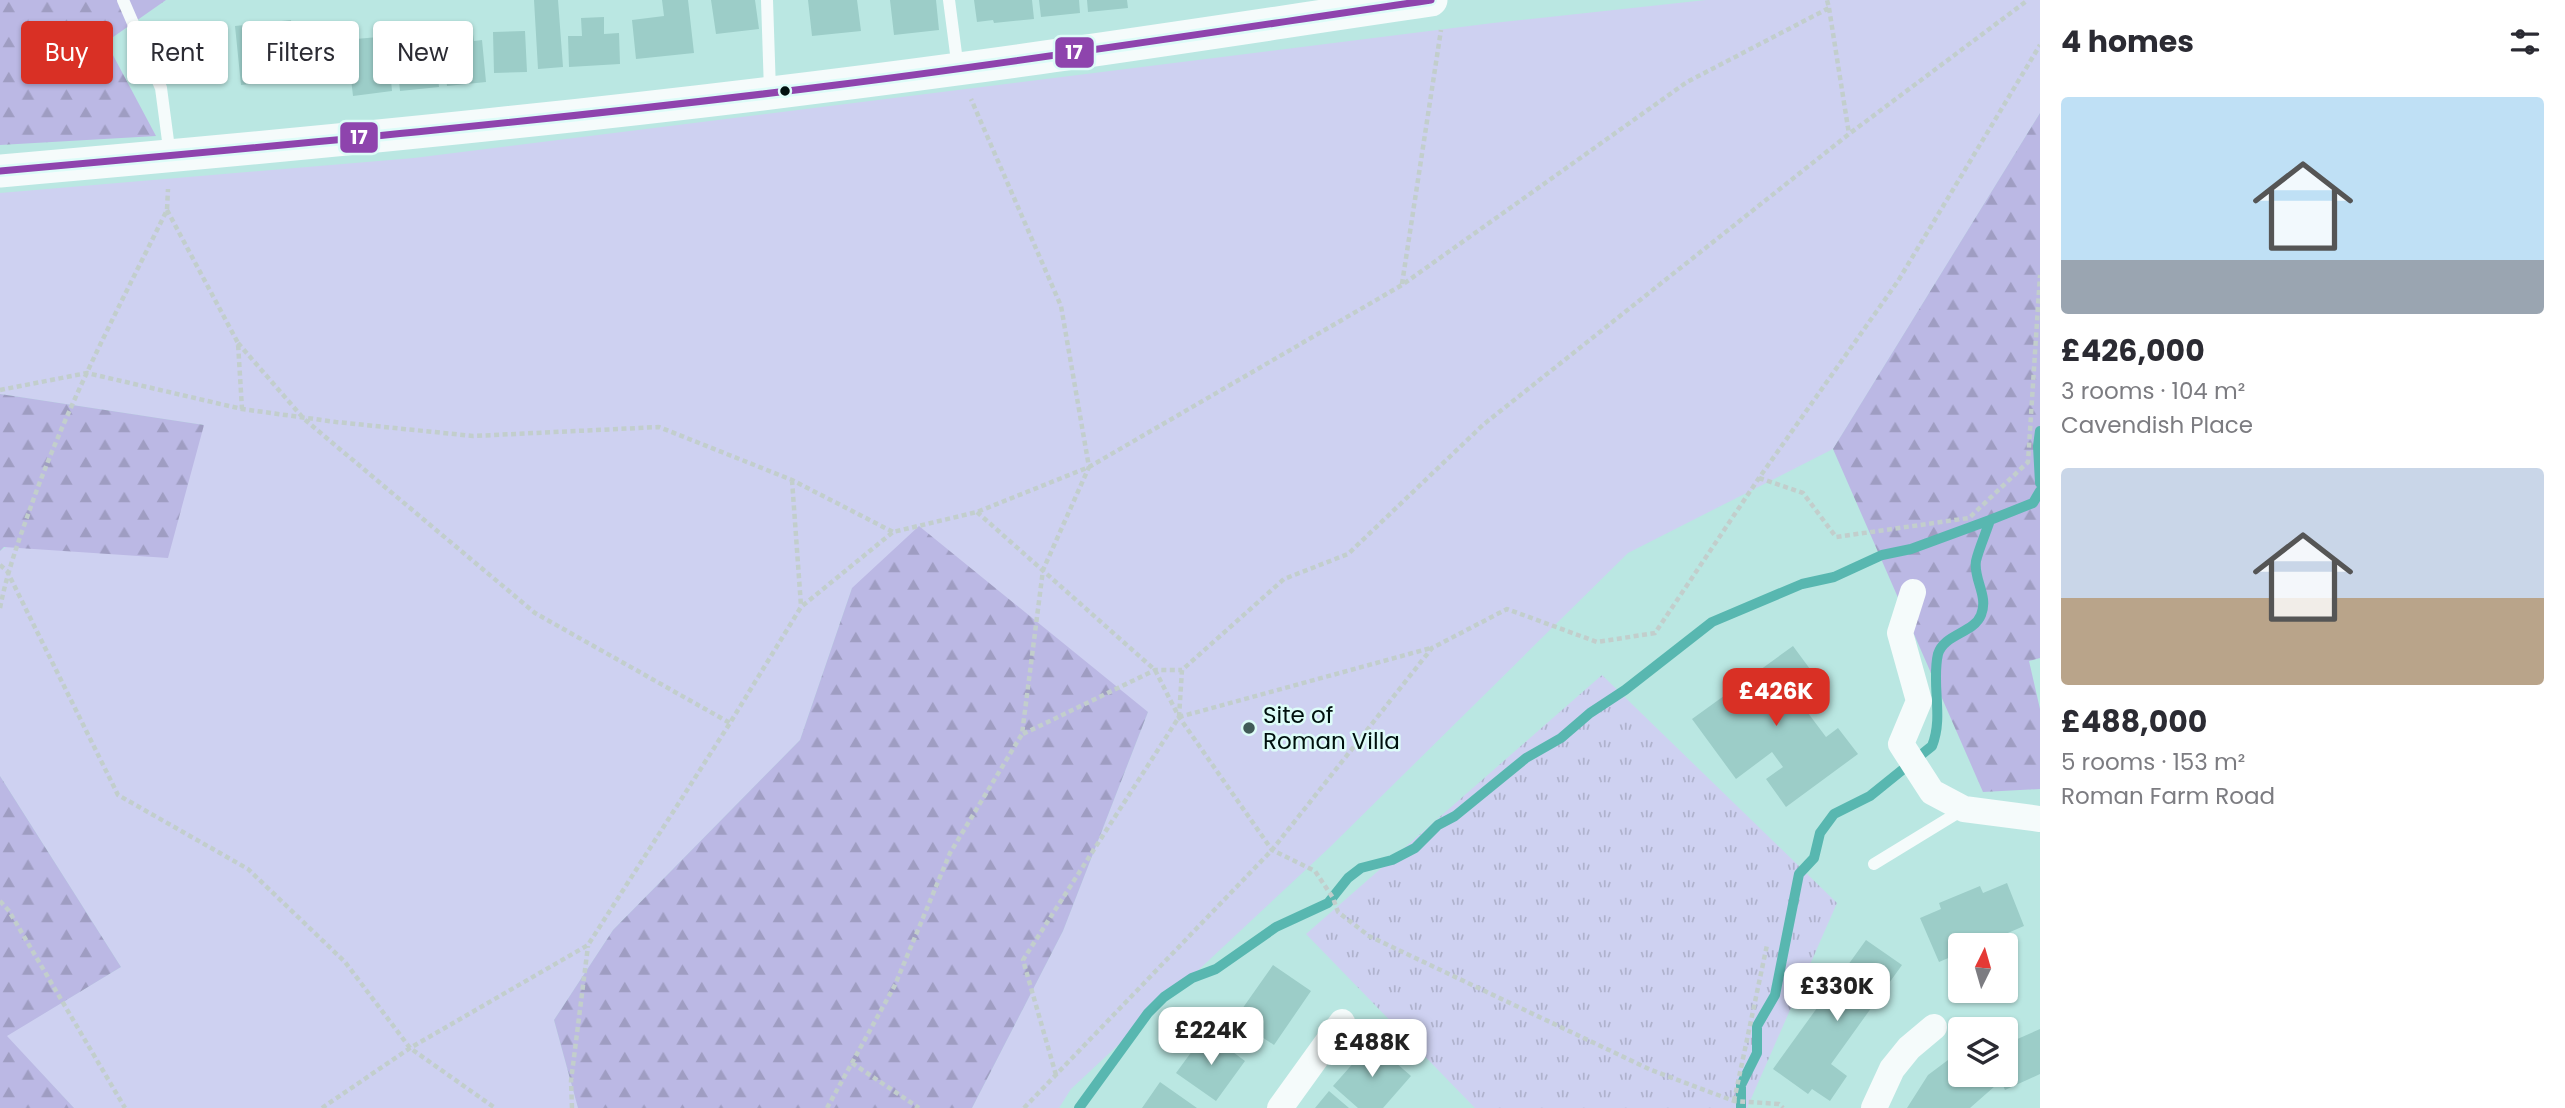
<!DOCTYPE html>
<html lang="en">
<head>
<meta charset="utf-8">
<style>
  :root { --surface:#fff; --page:#f2f2f3; --text:#2b2b33; --muted:#7c7c81; --accent:#d93025 }
  body { margin:0; font-family:Poppins,sans-serif; background:var(--page); color:var(--text); height:100vh; display:flex; flex-direction:column; font-size:26px; white-space:nowrap }
  * { box-sizing:border-box; margin:0 }
  p { font-size:23px; color:var(--muted) }
  .icon { flex:none; width:38px; height:38px; fill:none; stroke:currentColor; stroke-width:2; stroke-linecap:round; stroke-linejoin:round }
  .map { position:relative; flex:1; overflow:hidden }
  .panel { display:flex; flex-direction:column; background:var(--surface); width:525px }
  .panel>* { flex:none }
  .guide { position:absolute; left:21px; top:21px; width:665px; height:63px; display:flex; gap:14px }
  .needle { width:46px; rotate:5deg }
  .tools { position:absolute; left:1948px; top:933px; display:grid; gap:14px }
  .tools a { display:grid; place-items:center; width:70px; height:70px; border-radius:7px; background:var(--surface); box-shadow:0 2px 5px #0004; font-size:35px }
  .price { position:absolute; translate:-50% -60px; padding:0 16px; border-radius:14px; background:#fff; color:#222; font-size:23px; line-height:46px; filter:drop-shadow(0 2px 4px #0008) }
  .price::after { content:''; position:absolute; left:50%; top:42px; width:21px; height:16px; margin-left:-10px; background:inherit; clip-path:polygon(0 0,100% 0,50% 100%) }
  .price.selected { background:var(--accent); color:#fff }
  ul { padding:0; list-style:none }
  li { display:grid; align-content:center; gap:14px; height:371px; padding:0 21px }
  li span { display:grid; place-items:center; height:217px; border-radius:7px; color:#555 }
  li>.icon { margin-inline-start:auto }
  span .icon { width:126px; height:126px; fill:#fffc; stroke-width:1 }
  li b { font-size:30px }
  h2 { display:flex; justify-content:space-between; align-items:center; height:84px; padding:0 21px; font-size:30px }
  .pill { padding:0 24px; border-radius:7px; background:var(--surface); box-shadow:0 2px 5px #0004; font-size:24px; line-height:63px }
  .pill.selected { background:var(--accent); color:#fff }
  main { display:flex; flex:1; min-height:0 }
  .map>svg:first-child { display:block }
  .grass { fill:#ced1f1 }
  .forest { fill:url(#forest-firs) }
  .park { fill:url(#park-tufts) }
  .lines { fill:none; stroke-linecap:round; stroke-linejoin:round }
  .stream { stroke:#58b7b0; stroke-width:10 }
  .building { fill:#9ccdc8 }
  .path { stroke:#c2cecc; stroke-width:4.5; stroke-dasharray:5 3.5; stroke-linecap:butt }
  .service { stroke:#f5fbfb; stroke-width:12 }
  .minor { stroke:#f5fbfb; stroke-width:26 }
  .tertiary { stroke:#f5fbfb; stroke-width:33 }
  .bus-1-casing { stroke:#ddfcf8; stroke-width:12 }
  .bus-1 { stroke:#8e44ad; stroke-width:7 }
  .bus-dot { fill:#00100e; stroke:#ddfcf8; stroke-width:2.5 }
  .poi-dot { fill:#415b58; stroke:#ddfcf8; stroke-width:2.5 }
  .labels { text-anchor:middle; stroke-width:5; stroke-linejoin:round; paint-order:stroke }
  .poi-label { font-size:23px; fill:#00100e; stroke:#ddfcf8; text-anchor:start }
  .line-badge { stroke:#ddfcf8; stroke-width:2.5 }
  .badge-label { font-size:19px; text-anchor:middle; font-weight:bold; fill:#fff }
</style>
</head>
<body>
<main>
<div class="map">
<svg width="2040" height="1108" viewBox="0 0 2040 1108">
  <defs>
    <pattern id="forest-firs" width="22" height="20" patternUnits="userSpaceOnUse" patternTransform="scale(1.75)"><rect width="22" height="20" fill="#bbb8e4"/><path d="M5 1l3.5 6h-7zM16 11l3.5 6h-7z" fill="#9f9dc2"/></pattern>
    <pattern id="park-tufts" width="24" height="20" patternUnits="userSpaceOnUse" patternTransform="scale(1.75)"><rect width="24" height="20" fill="#ced1f1"/><path d="M3 7l-1-3M5 7V3M7 7l1-3M15 17l-1-3M17 17v-4M19 17l1-3" fill="none" stroke="#afb2cd"/></pattern>
  </defs>
  <rect width="100%" height="100%" fill="#bae7e2"/>
  <path class="grass" d="M 1706,0 L 2040,0 L 2040,113 L 1833,449 L 1628,553 L 1329,848 L 1071,1089 L 1059,1108 L 972,1108 L 1063,931 L 1148,712 L 852,588 L 800,740 L 613,930 L 554,1020 L 578,1108 L 74,1108 L 6,1036 L 121,967 L 0,776 L 0,551 L 204,425 L 0,394 L 0,193 L 414,158 L 1493,23 Z"/>
  <path class="forest" d="M 0,0 L 166,0 L 106,42 L 156,136 L 0,145 Z
    M 2040,113 L 2040,658 L 2029,661 L 2040,709 L 2040,789 L 1983,792 L 1833,449 Z
    M 0,394 L 204,425 L 168,558 L 4,547 L 0,551 Z
    M 919,526 L 1148,712 L 1063,931 L 972,1108 L 578,1108 L 554,1020 L 613,930 L 800,740 L 852,588 Z
    M 0,776 L 121,967 L 7,1036 L 74,1108 L 0,1108 Z"/>
  <path class="park" d="M 1602,675 L 1837,903 L 1747,1108 L 1475,1108 L 1306,934 Z"/>
  <g class="lines">
    <path class="stream" d="M 2040,431 L 2038,446 L 2040,483
      M 1079,1108 L 1148,1013 L 1164,997 L 1192,978 L 1216,969 L 1276,927 L 1328,903 L 1348,878 L 1361,868 L 1392,860 L 1415,848 L 1438,825 L 1455,816 L 1526,758 L 1561,738 L 1590,713 L 1625,690 L 1712,622 L 1802,584 L 1834,577 L 1882,555 L 1911,549 L 1990,520 L 2033,503 L 2040,491
      M 1741,1108 L 1741,1085 L 1757,1053 L 1757,1026 L 1775,995 L 1799,874 L 1814,858 L 1820,833 L 1834,814 L 1870,796 L 1932,746 C 1944,717 1931,684 1938,654 C 1944,634 1974,633 1981,615 C 1989,596 1973,579 1976,561 C 1979,548 1986,533 1990,520"/>
  </g>
  <path class="building" d="M 534,0 L 558,0 L 563,67 L 538,69 Z
    M 662,0 L 688,0 L 694,53 L 636,59 L 632,20 L 664,16 Z
    M 711,0 L 755,0 L 759,29 L 716,34 Z
    M 808,0 L 857,0 L 861,31 L 812,36 Z
    M 890,0 L 936,0 L 939,30 L 894,35 Z
    M 974,0 L 1032,0 L 1034,19 L 994,23 L 993,20 L 977,22 Z
    M 1039,0 L 1079,0 L 1080,13 L 1041,17 Z
    M 1087,0 L 1127,0 L 1128,8 L 1088,12 Z
    M 604,17 L 604,34 L 619,33 L 620,64 L 569,67 L 568,36 L 582,36 L 581,18 Z
    M 291,20 L 297,79 L 241,85 L 235,26 Z
    M 472,27 L 474,41 L 482,40 L 486,82 L 447,86 L 442,44 L 451,43 L 450,29 Z
    M 525,31 L 527,72 L 494,73 L 493,32 Z
    M 425,32 L 426,46 L 435,45 L 439,87 L 400,91 L 396,49 L 405,48 L 403,34 Z
    M 378,37 L 379,50 L 388,49 L 392,91 L 353,96 L 348,53 L 357,52 L 356,39 Z
    M 1793,646 L 1824,688 L 1802,705 L 1826,737 L 1838,728 L 1858,754 L 1786,807 L 1766,779 L 1783,767 L 1772,752 L 1736,779 L 1692,719 Z
    M 2007,883 L 2024,926 L 1980,945 L 1960,945 L 1960,953 L 1939,962 L 1920,918 L 1941,909 L 1939,903 L 1980,886 L 1983,893 Z
    M 1866,940 L 1902,965 L 1831,1064 L 1847,1076 L 1830,1101 L 1812,1089 L 1808,1094 L 1773,1069 Z
    M 1273,965 L 1311,991 L 1274,1045 L 1235,1019 Z
    M 2040,1029 L 2040,1074 L 2005,1090 L 1998,1074 L 2006,1074 L 2006,1044 Z
    M 1206,1032 L 1245,1061 L 1216,1101 L 1176,1073 Z
    M 1372,1042 L 1411,1076 L 1383,1108 L 1358,1108 L 1333,1086 Z
    M 1960,1051 L 1960,1074 L 1988,1074 L 1995,1086 L 1970,1108 L 1907,1108 L 1928,1075 Z
    M 1160,1082 L 1197,1108 L 1142,1108 Z
    M 1329,1091 L 1349,1108 L 1315,1108 Z"/>
  <g class="lines">
    <path class="path" d="M 1829,8 L 1849,134
      M 167,210 L 238,343 L 242,409
      M 1402,284 L 1441,30
      M 238,343 L 304,419 L 535,613 L 730,723
      M 0,390 L 87,373 L 242,409 L 336,422 L 473,436 L 659,427 L 792,480 L 893,532
      M 1759,478 L 1803,493 L 1836,537 L 1969,518 L 2028,462 L 2040,275
      M 792,480 L 801,606
      M 977,512 L 1155,670 L 1179,717 L 1272,850 L 1315,871 L 1333,898 L 1338,912 L 1369,936 L 1651,1070 L 1734,1101 L 1779,1104 L 1783,1108
      M 0,565 L 7,571 L 118,795 L 248,869 L 345,962 L 410,1048 L 495,1108
      M 0,608 C 7,572 19,540 31,506 C 68,403 119,307 167,210 L 168,189
      M 1179,717 L 1182,670 L 1284,579 L 1348,554 L 1484,424 L 1849,134 L 2028,0
      M 1023,734 L 1155,670 L 1182,670
      M 0,901 L 9,911 L 125,1108
      M 852,1063 L 919,1108
      M 1056,1075 L 1023,960 L 1179,717 L 1431,648
      M 1734,1101 L 1767,945
      M 322,1108 L 410,1048 L 588,945 L 730,723 L 801,607 L 893,532 L 977,512 L 1089,467 L 1402,285 L 1687,82 L 1829,8 L 1827,0
      M 572,1108 L 571,1081 L 588,946
      M 827,1108 L 895,985 L 950,853 L 1022,734 L 1043,570 L 1089,467 L 1061,306 L 971,99
      M 1024,1108 L 1272,850 L 1432,648 L 1507,609 L 1597,642 L 1655,633 L 1759,478 L 1898,281 L 2040,45"/>
    <path class="service" d="M 123,0 L 161,88 L 170,156
      M 767,0 L 770,91
      M 949,0 L 958,69
      M 1874,864 L 1964,809"/>
    <path class="minor" d="M 1913,592 L 1900,633 L 1919,701 L 1901,744 L 1932,792 L 1964,809 L 2040,819
      M 1280,1108 L 1342,1022
      M 1874,1108 L 1892,1069 L 1909,1048 L 1934,1027"/>
    <path class="tertiary" d="M 0,171 C 320,143 640,112 958,69 C 1116,48 1274,23 1431,0"/>
    <g class="bus-1-casing">
      <path id="bus-1" d="M 0,171 C 279,146 558,120 836,85 C 1035,60 1233,29 1431,0"/>
    </g>
    <use href="#bus-1" class="bus-1"/>
  </g>
  <circle class="bus-dot" cx="785" cy="91" r="6"/>
  <circle class="poi-dot" cx="1249" cy="728" r="7"/>
  <g class="labels">
    <g class="poi-label">
      <text x="1263" y="723">Site of<tspan x="1263" dy="26">Roman Villa</tspan></text>
    </g>
  </g>
  <g class="line-badge">
    <rect x="1054" y="36" width="41" height="33" rx="7" fill="#8e44ad"/>
    <rect x="339" y="121" width="40" height="33" rx="7" fill="#8e44ad"/>
  </g>
  <g class="badge-label">
    <text x="1074" y="59">17</text>
    <text x="359" y="144">17</text>
  </g>
</svg>
<div class="tools">
<a><svg class="needle" viewBox="-14 -14 28 28"><path d="M0-13l5 13h-10z" fill="#e53935"/><path d="M0 13l5-13h-10z" fill="#7c7c81"/></svg></a>
<a><svg class="icon" aria-label="layers" viewBox="0 0 24 24"><path d="M12 4l9 5-9 5-9-5zM3 14l9 5 9-5"/></svg></a>
</div>
<b class="price selected" style="left:1776px;top:728px">£426K</b>
<b class="price" style="left:1837px;top:1023px">£330K</b>
<b class="price" style="left:1211px;top:1067px">£224K</b>
<b class="price" style="left:1372px;top:1079px">£488K</b>
<div class="guide">
<a class="pill selected">Buy</a>
<a class="pill">Rent</a>
<a class="pill">Filters</a>
<a class="pill">New</a>
</div>
</div>
<section class="panel">
<h2>4 homes<svg class="icon" aria-label="filters" viewBox="0 0 24 24"><path d="M4 7h16M4 17h16"/><circle cx="9" cy="7" r="2"/><circle cx="15" cy="17" r="2"/></svg></h2>
<ul>
<li><span style="background:linear-gradient(#bfe0f5 75%,#9aa5b1 0)"><svg class="icon" aria-label="home" viewBox="0 0 24 24"><path d="M3 11l9-7 9 7M6 9v11h12V9"/></svg></span><div><b>£426,000</b><p>3 rooms · 104 m²</p><p>Cavendish Place</p></div></li>
<li><span style="background:linear-gradient(#c9d6e8 60%,#b9a48a 0)"><svg class="icon" aria-label="home" viewBox="0 0 24 24"><path d="M3 11l9-7 9 7M6 9v11h12V9"/></svg></span><div><b>£488,000</b><p>5 rooms · 153 m²</p><p>Roman Farm Road</p></div></li>
</ul>
</section>
</main>
</body>
</html>
